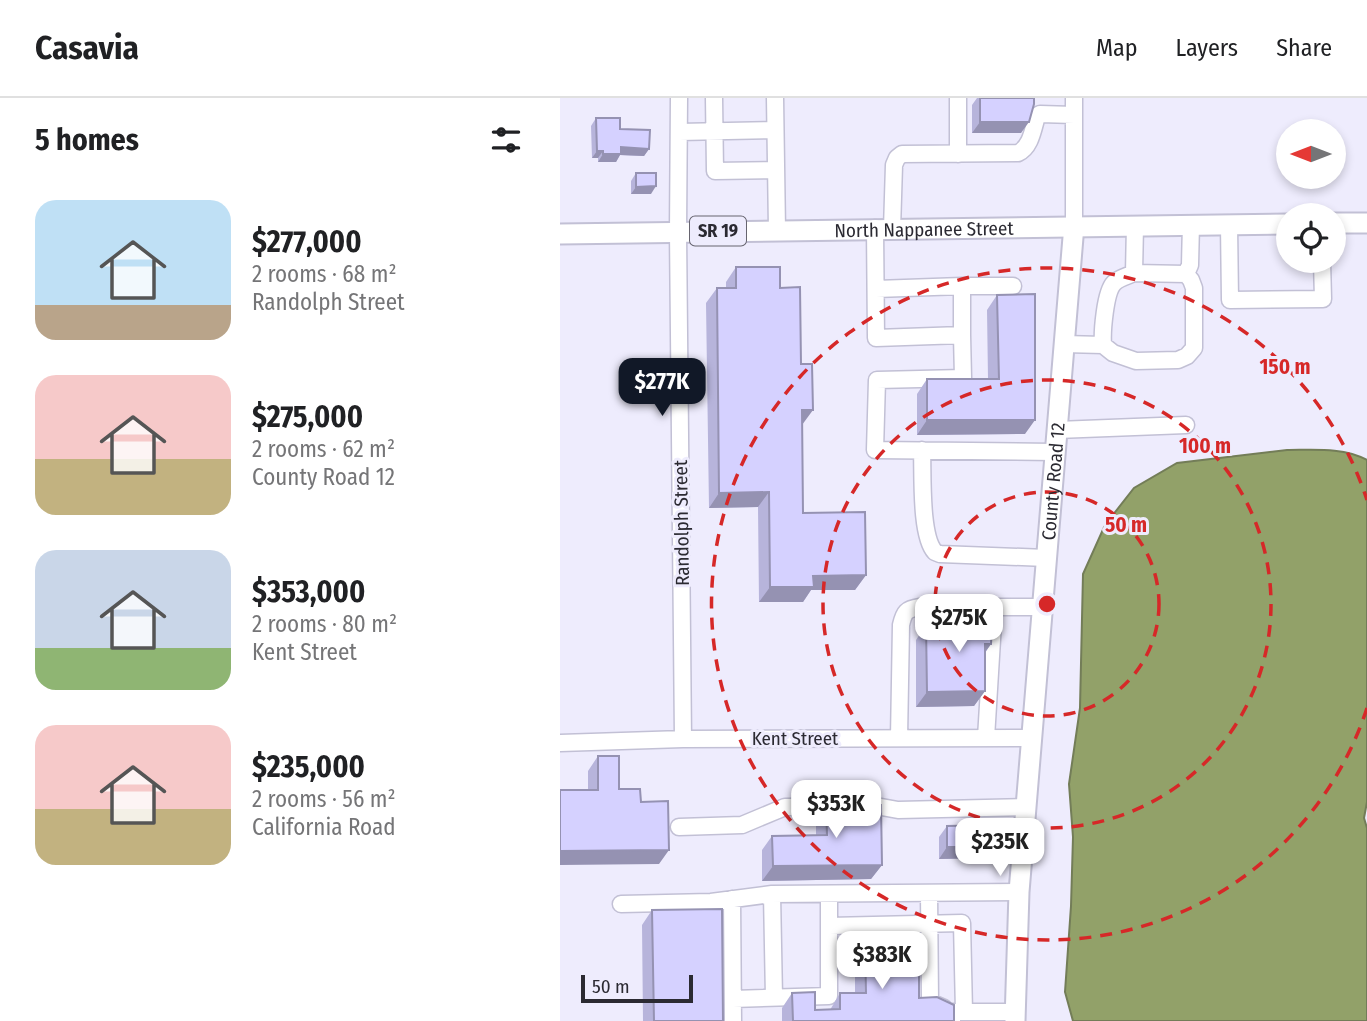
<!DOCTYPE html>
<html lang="en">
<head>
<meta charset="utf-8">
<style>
  :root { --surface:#fff; --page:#f2f2f2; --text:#202124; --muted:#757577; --line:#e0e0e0; --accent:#111827 }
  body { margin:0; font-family:"Fira Sans Condensed",sans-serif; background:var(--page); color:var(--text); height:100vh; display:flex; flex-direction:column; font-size:26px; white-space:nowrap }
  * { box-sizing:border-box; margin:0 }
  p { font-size:23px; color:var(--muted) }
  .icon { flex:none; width:38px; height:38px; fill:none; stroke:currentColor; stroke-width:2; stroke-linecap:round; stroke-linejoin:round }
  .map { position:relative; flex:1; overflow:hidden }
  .drawer { display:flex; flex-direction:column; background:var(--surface); width:560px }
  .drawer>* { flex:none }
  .needle { width:46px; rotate:270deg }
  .fabs { position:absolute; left:716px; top:21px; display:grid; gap:14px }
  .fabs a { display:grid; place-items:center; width:70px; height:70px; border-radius:50%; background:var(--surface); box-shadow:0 4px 10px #0003; font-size:35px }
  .scale { position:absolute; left:21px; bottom:18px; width:112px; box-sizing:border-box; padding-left:7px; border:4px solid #2b2a32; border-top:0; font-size:19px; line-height:24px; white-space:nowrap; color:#2b2a32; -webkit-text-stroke:5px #eeecfd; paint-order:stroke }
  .price { position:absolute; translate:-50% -60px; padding:0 16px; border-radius:14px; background:#fff; color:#222; font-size:23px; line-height:46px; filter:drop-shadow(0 2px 4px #0008) }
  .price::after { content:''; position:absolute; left:50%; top:42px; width:21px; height:16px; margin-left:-10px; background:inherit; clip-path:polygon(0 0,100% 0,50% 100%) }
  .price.on { background:var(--accent); color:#fff }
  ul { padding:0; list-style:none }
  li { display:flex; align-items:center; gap:21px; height:175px; padding:0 35px }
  li span { display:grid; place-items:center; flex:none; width:196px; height:140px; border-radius:21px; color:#555 }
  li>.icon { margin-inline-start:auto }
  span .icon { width:84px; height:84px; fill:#fffc; stroke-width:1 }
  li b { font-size:30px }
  h2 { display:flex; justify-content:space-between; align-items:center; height:84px; padding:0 35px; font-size:30px }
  header { display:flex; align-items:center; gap:42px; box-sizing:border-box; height:98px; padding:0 35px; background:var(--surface); border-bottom:2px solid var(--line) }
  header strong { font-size:33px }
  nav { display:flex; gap:38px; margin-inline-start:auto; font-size:24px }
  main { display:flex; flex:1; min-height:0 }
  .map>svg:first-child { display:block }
  .water { fill:#92a169; stroke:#737d58; stroke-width:2 }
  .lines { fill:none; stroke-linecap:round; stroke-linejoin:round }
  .minor-casing { stroke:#c2c0d5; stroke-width:19 }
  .major-casing { stroke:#c2c0d5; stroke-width:23 }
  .minor { stroke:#fff; stroke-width:16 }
  .major { stroke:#fff; stroke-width:19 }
  .wall { fill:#b7b4db }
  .shaded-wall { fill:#9592b2 }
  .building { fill:#d5d1ff; stroke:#9592b2; stroke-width:2 }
  .ring { fill:none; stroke:#d62828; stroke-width:3.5; stroke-dasharray:12 9 }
  .labels { text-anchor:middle; stroke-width:6; stroke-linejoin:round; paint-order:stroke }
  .shield { fill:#eeecfd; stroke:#66646f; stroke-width:2 }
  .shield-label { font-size:18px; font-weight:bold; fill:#2b2a32 }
  .street-label { font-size:19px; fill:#2b2a32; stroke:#eeecfd }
  .centre { fill:#d62828; stroke:#eeecfd; stroke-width:3.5 }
  .ring-label { font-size:21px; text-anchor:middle; font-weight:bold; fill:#d62828; stroke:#eeecfd; stroke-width:6; stroke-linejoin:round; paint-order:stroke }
</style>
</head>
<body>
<header>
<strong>Casavia</strong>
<nav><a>Map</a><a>Layers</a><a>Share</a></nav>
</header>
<main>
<section class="drawer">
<h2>5 homes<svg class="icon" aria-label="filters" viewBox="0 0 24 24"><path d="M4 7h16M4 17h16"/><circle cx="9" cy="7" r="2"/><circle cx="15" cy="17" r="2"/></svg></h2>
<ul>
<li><span style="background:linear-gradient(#bfe0f5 75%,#b9a48a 0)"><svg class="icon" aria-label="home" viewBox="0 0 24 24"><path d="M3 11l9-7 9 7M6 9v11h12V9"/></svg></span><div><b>$277,000</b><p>2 rooms · 68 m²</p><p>Randolph Street</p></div></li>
<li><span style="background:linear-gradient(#f6c9c9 60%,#c2b280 0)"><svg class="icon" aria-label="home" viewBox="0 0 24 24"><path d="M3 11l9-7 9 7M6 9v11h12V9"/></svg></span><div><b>$275,000</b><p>2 rooms · 62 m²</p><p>County Road 12</p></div></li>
<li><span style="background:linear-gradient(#c9d6e8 70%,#8fb573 0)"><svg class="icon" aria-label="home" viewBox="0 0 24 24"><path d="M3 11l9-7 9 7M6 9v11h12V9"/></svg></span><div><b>$353,000</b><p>2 rooms · 80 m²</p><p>Kent Street</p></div></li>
<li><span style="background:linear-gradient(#f6c9c9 60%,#c2b280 0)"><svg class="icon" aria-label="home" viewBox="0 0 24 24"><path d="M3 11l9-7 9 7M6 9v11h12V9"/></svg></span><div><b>$235,000</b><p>2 rooms · 56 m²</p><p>California Road</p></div></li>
</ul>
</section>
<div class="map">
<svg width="807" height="923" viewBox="0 0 807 923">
  <rect width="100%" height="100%" fill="#eeecfd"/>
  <path class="water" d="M 727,352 C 753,352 784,349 807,362 L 807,704 L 804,720 L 807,730 L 807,923 L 513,923 L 505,894 L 511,808 L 513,739 L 509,686 L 520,610 L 523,476 L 545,427 L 574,390 L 617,365 Z"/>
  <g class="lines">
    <g class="minor-casing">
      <path id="minor" d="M 119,0 L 118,134 L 123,641
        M 154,0 L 155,73 L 216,72
        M 215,0 L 217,132
        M 398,0 L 398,56
        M 514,0 L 514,127
        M 119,34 L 215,32
        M 669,126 L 670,202 L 763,201 L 762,163
        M 315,130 L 316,240 L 402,237 L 403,280 L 317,282 L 315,352 L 494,354
        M 332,131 L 334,67 L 337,60 L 342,56 L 458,55 C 471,49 473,31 477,18 L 480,16 L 514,17
        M 574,175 L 626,176
        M 402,188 L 402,237
        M 316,191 L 402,188 L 453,188
        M 504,246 L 543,247 L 553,255 L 576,263 L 618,262 L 627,258 L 634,250 L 634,190 L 631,182 L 626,176 L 630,167 L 631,126
        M 543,247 C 542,234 545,194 554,185 C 559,180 568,178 574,175 L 575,127
        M 497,332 L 626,327
        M 362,352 C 363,376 360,438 375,454 L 380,456 L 486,460
        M 339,640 L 341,527 C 344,514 346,511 360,509 L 482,509
        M 426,640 L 434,509
        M 0,645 L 123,641 L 471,640
        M 119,729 L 182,727 L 225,709 L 316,708 L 338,712 L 465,709
        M 369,795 L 370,904 L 384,910
        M 212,796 L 214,900
        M 172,801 L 173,923
        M 61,806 L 151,804 L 212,796 L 459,794
        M 269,828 L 402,825 L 404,914
        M 173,901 L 269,898 L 269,796
        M 392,923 L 392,914 L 455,914"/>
    </g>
    <g class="major-casing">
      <g id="major">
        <path d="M 774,125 L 807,125"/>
        <path id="s1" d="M 0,136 L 728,126"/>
        <path id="s2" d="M 455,923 L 459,794 L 514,127"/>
      </g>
    </g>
    <use href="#minor" class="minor"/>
    <use href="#major" class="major"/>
  </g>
  <path class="wall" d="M 417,0 L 474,0 L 461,35 L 412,35 L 412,7 Z
    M 36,20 L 60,31 L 89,51 L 84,58 L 60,57 L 56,64 L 38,64 L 38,60 L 32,60 L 31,28 Z
    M 76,75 L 91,96 L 71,96 L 71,83 Z
    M 176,169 L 220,190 L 242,327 L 243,415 L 306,477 L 295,492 L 251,492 L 243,504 L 199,504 L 198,409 L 149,410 L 146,205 L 157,190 L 166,190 L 166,184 Z
    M 437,197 L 465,336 L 357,337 L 357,296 L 367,281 L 428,281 L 427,212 Z
    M 412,511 L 431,546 L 425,555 L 425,593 L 414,608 L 356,609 L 356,542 L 366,527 L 401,527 Z
    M 38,658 L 59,691 L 81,704 L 99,766 L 28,692 L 28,673 Z
    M 266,707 L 322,767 L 311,781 L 202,783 L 202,752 L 212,738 L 256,737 L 256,722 Z
    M 387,728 L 434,749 L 426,760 L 379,761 L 379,739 Z
    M 92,812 L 163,923 L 83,923 L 82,827 Z
    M 305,844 L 359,900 L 394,923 L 222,923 L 222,910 L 232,895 L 255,912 L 270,912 L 280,895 L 295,895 L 295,859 Z"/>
  <path class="shaded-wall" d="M 420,24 L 469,24 L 461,35 L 412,35 Z
    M 61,49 L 89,51 L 84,58 L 60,57 L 56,64 L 38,64 L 43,56 Z
    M 37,53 L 43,53 L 38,60 L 32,60 Z
    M 96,88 L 91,96 L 71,96 L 76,89 Z
    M 242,312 L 253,312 L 242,327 Z
    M 367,322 L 475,322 L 465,336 L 357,337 Z
    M 209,394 L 198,409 L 149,410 L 159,395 Z
    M 306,477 L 295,492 L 251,492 L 243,504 L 199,504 L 210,489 L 253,478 Z
    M 425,546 L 431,546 L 420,561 Z
    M 425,593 L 414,608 L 356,609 L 367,594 Z
    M 387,749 L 434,749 L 426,760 L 379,761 Z
    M 109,752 L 99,766 L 0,767 L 0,753 Z
    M 322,767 L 311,781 L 202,783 L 213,768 Z"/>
  <path class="building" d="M 420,0 L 474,0 L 474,6 L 469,24 L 420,24 Z
    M 36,20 L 60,20 L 60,31 L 90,32 L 89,51 L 61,49 L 61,56 L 43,56 L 43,53 L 37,53 Z
    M 76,75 L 96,75 L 96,88 L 76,89 Z
    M 176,169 L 220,169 L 220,190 L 240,189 L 241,266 L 252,266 L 253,312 L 242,312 L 243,415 L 305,414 L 306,477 L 253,478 L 254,489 L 210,489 L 209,394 L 159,395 L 157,190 L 176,190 Z
    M 475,196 L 475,322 L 367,322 L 367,281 L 439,281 L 437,197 Z
    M 412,511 L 433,511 L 431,546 L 425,546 L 425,593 L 367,594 L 366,527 L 412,527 Z
    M 38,658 L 59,658 L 59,691 L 80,691 L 81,704 L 108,703 L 109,752 L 0,753 L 0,692 L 38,692 Z
    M 266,707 L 321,707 L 322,767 L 213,768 L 212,738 L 267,737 Z
    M 434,727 L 434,749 L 387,749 L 387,728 Z
    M 162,811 L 163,923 L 94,923 L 92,812 Z
    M 305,844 L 359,844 L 359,900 L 377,899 L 394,907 L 394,923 L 233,923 L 232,895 L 255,894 L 255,912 L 280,911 L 280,895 L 306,895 Z"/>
  <g class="ring">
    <circle cx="487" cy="506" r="112"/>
    <circle cx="487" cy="506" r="224"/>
    <path d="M807 610A336 336 0 1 1 807 402"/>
  </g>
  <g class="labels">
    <rect class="shield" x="130" y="118.5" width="56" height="29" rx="5"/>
    <g class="shield-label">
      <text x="158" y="139">SR 19</text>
    </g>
    <g class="street-label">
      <text dy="7" stroke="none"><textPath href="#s1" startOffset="364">North Nappanee Street</textPath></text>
      <text dy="7" stroke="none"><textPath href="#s2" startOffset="541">County Road 12</textPath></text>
      <text transform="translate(121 425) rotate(-91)" y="7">Randolph Street</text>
      <text x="235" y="647">Kent Street</text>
    </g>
  </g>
  <circle cx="487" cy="506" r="10" class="centre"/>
  <g class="ring-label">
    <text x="725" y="276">150 m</text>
    <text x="645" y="355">100 m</text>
    <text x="566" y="434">50 m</text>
  </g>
</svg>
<div class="fabs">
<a><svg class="needle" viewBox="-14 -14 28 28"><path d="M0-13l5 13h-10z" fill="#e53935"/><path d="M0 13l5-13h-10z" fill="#757577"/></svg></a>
<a><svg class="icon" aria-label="locate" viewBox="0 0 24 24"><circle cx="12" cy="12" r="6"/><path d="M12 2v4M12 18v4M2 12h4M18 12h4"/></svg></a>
</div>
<div class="scale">50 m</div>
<b class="price on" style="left:102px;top:320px">$277K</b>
<b class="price" style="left:399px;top:556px">$275K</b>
<b class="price" style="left:276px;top:742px">$353K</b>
<b class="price" style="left:440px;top:780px">$235K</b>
<b class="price" style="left:322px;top:893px">$383K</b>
</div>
</main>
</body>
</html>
